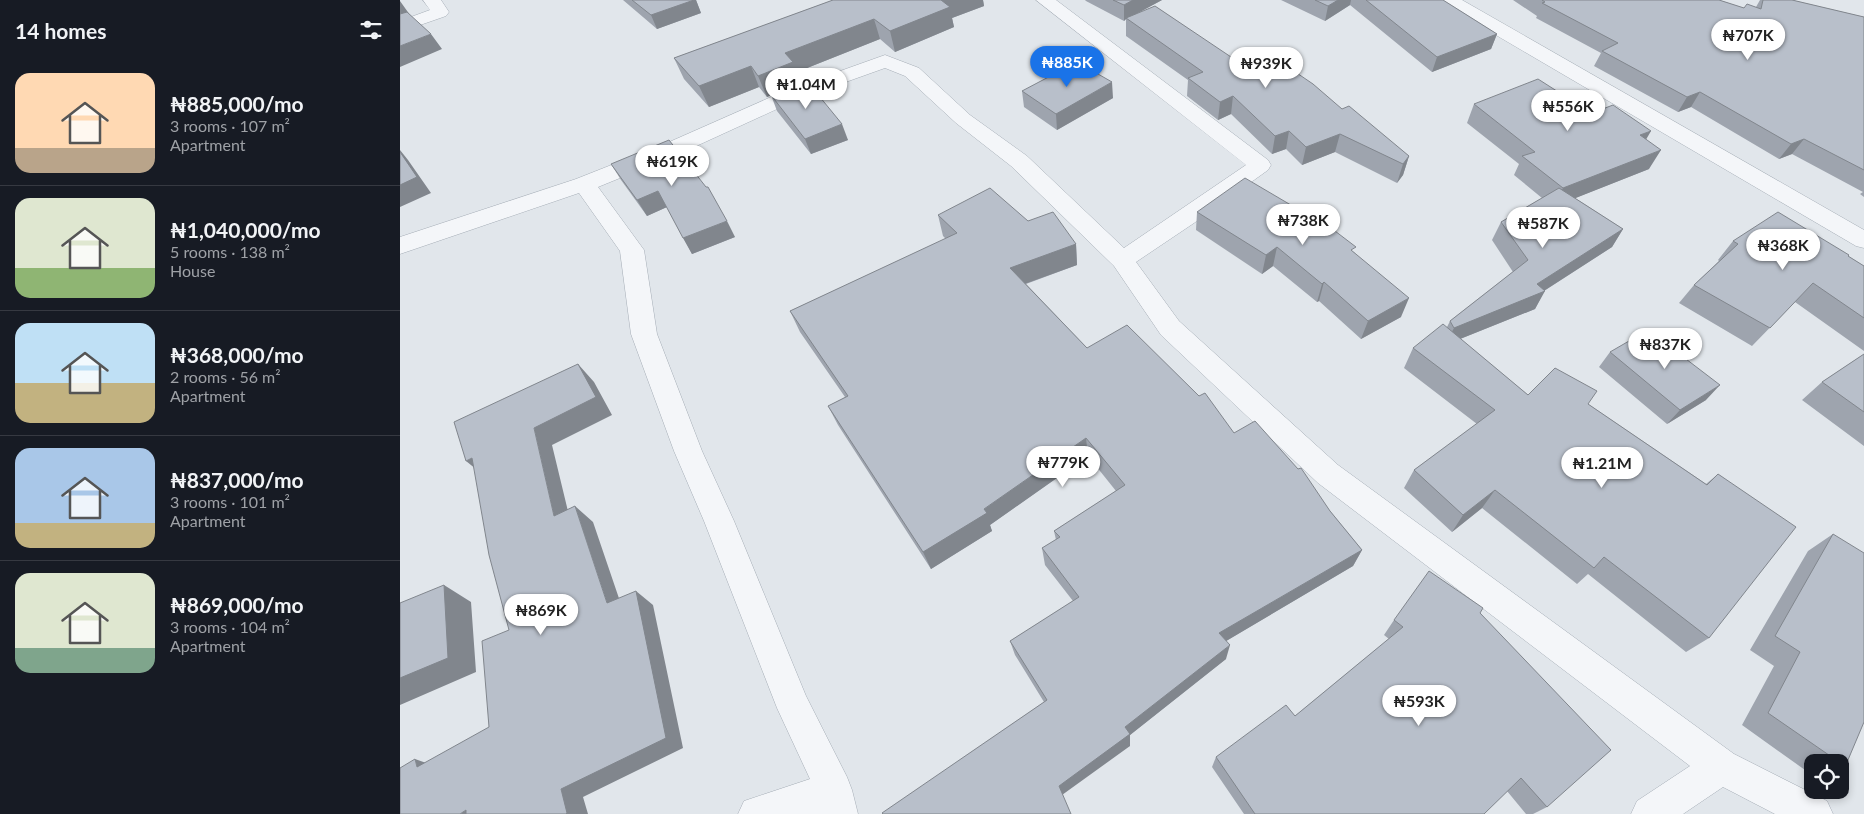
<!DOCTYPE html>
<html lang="en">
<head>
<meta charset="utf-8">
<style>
  :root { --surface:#171b24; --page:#20242c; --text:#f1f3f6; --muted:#9ea1a6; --line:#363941; --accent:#1a73e8 }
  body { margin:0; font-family:Lato,sans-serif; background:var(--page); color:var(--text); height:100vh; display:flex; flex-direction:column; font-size:19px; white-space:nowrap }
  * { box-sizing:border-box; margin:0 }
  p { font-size:16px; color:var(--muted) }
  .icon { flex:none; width:28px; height:28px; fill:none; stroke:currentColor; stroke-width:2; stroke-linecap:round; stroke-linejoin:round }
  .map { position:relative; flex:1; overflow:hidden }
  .details { display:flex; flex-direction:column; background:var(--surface); width:400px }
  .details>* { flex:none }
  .fabs { position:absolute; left:1404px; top:754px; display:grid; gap:10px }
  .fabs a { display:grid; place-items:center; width:45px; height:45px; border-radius:10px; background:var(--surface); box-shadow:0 2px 8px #0003; font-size:25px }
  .price { position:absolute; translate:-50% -42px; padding:0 11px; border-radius:18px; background:#fff; color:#222; font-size:16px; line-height:32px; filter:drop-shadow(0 1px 2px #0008) }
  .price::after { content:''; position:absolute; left:50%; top:30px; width:15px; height:11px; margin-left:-8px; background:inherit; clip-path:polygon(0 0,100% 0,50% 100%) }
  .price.selected { background:var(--accent); color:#fff }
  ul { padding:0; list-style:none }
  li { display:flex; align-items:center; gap:15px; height:125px; padding:0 15px }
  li+li { border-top:1px solid var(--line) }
  li span { display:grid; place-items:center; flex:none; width:140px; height:100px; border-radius:15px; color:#555 }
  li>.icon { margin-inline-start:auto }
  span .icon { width:60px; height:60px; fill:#fffc; stroke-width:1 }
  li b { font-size:21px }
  h2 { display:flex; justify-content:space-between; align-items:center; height:60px; padding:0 15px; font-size:21px }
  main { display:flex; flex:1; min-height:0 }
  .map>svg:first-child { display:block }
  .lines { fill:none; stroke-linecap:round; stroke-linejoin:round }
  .minor-casing { stroke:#a5adb6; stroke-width:1 }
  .tertiary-casing { stroke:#a5adb6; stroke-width:1 }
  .minor { fill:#f4f6f9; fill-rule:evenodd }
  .tertiary { fill:#f4f6f9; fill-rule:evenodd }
  .wall { fill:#9ea4ae }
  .shaded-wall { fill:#81868d }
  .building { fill:#b8bfca; stroke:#81868d }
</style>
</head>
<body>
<main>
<section class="details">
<h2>14 homes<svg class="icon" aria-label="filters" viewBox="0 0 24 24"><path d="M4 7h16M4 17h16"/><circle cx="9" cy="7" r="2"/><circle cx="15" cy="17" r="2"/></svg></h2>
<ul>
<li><span style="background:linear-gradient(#ffd9b3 75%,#b9a48a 0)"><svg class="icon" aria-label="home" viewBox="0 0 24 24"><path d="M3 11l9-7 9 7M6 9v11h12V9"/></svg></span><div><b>₦885,000/mo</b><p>3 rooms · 107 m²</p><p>Apartment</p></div></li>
<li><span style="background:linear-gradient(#dfe7d0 70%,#8fb573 0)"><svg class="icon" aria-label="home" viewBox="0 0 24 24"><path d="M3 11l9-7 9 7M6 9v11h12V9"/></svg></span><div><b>₦1,040,000/mo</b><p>5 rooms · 138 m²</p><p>House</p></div></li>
<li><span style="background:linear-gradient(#bfe0f5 60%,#c2b280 0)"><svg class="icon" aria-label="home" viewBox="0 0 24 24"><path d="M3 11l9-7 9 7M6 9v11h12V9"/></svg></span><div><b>₦368,000/mo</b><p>2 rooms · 56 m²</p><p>Apartment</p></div></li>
<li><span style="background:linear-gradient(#a9c7e8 75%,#c2b280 0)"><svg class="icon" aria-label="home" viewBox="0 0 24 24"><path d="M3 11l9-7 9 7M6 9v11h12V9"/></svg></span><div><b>₦837,000/mo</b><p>3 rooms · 101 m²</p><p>Apartment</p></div></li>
<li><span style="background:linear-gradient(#dfe7d0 75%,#7fa58c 0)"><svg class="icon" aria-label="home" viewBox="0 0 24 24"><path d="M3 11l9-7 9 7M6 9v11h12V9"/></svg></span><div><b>₦869,000/mo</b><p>3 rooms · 104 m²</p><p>Apartment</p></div></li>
</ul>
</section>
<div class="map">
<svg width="1464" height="814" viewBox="0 0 1464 814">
  <rect width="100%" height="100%" fill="#e1e6eb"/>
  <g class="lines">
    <g class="minor-casing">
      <path id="minor" d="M 23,0 L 41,0 L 49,12 L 46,16 L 0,32 L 0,21 L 30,10 Z
        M 636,0 L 656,0 L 868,160 L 871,165 L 868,170 L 794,223 L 736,262 L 779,321 L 938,465 L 1334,754 L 1427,801 L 1433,814 L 1375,814 L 1323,787 L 1283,814 L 1231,814 L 1237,801 L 1290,766 L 918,483 L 761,335 L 714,266 L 611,166 L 556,123 L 505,76 L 485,68 L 401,98 L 281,153 L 198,187 L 244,250 L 257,334 L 302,451 L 334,521 L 406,696 L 447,777 L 452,790 L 458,814 L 338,814 L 344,801 L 410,779 L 377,708 L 304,521 L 274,451 L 231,334 L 220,251 L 179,193 L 0,254 L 0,237 L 176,179 L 267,143 L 387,90 L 485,55 L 519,68 L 570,115 L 627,156 L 724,248 L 846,165 Z"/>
    </g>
    <g class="tertiary-casing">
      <path id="tertiary" d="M 1040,0 L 1062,0 L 1464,230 L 1464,248 L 1456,246 L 1043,4 Z"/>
    </g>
    <use href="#minor" class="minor"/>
    <use href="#tertiary" class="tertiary"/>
  </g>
  <path class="wall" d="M 223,0 L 296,0 L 301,13 L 257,29 Z
    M 433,0 L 583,0 L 584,6 L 552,18 L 554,27 L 495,52 L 480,39 L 397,72 L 400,83 L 448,140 L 411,154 L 377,111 L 371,95 L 367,97 L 359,87 L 309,107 L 284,79 L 274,58 Z
    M 685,0 L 762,0 L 736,14 L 942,109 L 1009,156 L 1003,175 L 997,183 L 935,152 L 902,165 L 886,149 L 872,154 L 831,114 L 818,120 L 787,96 L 788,80 L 726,36 L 726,19 L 724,21 L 686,1 Z
    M 881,0 L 1043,0 L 1097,34 L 1091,49 L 1032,72 L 950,5 L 925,21 Z
    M 1113,0 L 1319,0 L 1344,8 L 1356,7 L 1360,0 L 1392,0 L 1464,17 L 1464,197 L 1460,194 L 1463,192 L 1392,154 L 1379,159 L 1291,107 L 1278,112 L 1194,66 L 1201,53 L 1136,18 L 1137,16 Z
    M 622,91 L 713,98 L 657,130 L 624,107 Z
    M 1174,102 L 1200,110 L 1246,140 L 1249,169 L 1175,198 L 1223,229 L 1212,247 L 1144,291 L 1135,309 L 1060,339 L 1128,395 L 1188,404 L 1306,484 L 1318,474 L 1309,638 L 1286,652 L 1188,574 L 1177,584 L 1082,508 L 1052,532 L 1004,488 L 1014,470 L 1077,424 L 1004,368 L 1013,348 L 1047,327 L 1050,321 L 1113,272 L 1092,240 L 1101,222 L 1142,198 L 1114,175 L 1119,164 L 1067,123 L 1074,104 Z
    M 211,164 L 335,237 L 292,254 L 267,207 L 247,216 L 221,180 Z
    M 797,212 L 954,252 L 1001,317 L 961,339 L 919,301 L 917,302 L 873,266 L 862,274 L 796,230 Z
    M 538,215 L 628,221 L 676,244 L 677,265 L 626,284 L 687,348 L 834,433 L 930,511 L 962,550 L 953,566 L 826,641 L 826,659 L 730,735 L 730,746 L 483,814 L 644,702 L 615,655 L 610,641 L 673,601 L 645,565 L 642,548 L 656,540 L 654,531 L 716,491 L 688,456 L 590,525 L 592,531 L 531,569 L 438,425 L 428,406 L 445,397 L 400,332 L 390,311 L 546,239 L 543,236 Z
    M 1333,241 L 1448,256 L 1464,266 L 1464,351 L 1395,302 L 1352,346 L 1279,303 L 1294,285 L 1319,261 L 1318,260 Z
    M 1210,352 L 1306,400 L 1267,424 L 1199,367 Z
    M 1464,354 L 1464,446 L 1402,400 L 1422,382 Z
    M 1433,534 L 1445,767 L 1440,768 L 1440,762 L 1412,762 L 1412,775 L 1342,725 L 1374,666 L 1350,650 L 1408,551 Z
    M 1080,613 L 1147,807 L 1133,814 L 1126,814 L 1107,791 L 1084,814 L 844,814 L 812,767 L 816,757 L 895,716 L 989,639 L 984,635 L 994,620 Z"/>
  <path class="shaded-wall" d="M 294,0 L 296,0 L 301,13 L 257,29 L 251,15 Z
    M 541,0 L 583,0 L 584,6 L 552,18 L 554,27 L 495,52 L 490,31 Z
    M 733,0 L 762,0 L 727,19 L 726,18 L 726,19 L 724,21 L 724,5 Z
    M 938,0 L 951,0 L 950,5 L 925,21 L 928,6 Z
    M 0,1 L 10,15 L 0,19 Z
    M 474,19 L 480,39 L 397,72 L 400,83 L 367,97 L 358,76 L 385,53 Z
    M 31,34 L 42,49 L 0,67 L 0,46 Z
    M 1097,34 L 1091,49 L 1032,72 L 1037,57 Z
    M 351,66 L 359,87 L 309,107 L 299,86 Z
    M 712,82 L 713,98 L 657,130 L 656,114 Z
    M 1300,92 L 1291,107 L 1278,112 L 1287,97 Z
    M 833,96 L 831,114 L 818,120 L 820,102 Z
    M 442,124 L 448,140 L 411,154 L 405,139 Z
    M 889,131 L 886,149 L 872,154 L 875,136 Z
    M 1251,131 L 1240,150 L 1240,135 Z
    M 940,134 L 935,152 L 902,165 L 906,147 Z
    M 1404,139 L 1392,154 L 1379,159 L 1391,144 Z
    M 0,150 L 8,160 L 31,193 L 0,207 Z
    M 1261,150 L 1249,169 L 1153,207 L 1163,188 Z
    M 1009,156 L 1003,175 L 997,183 L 1003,164 Z
    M 258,191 L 267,207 L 247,216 L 237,200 Z
    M 327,221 L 335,237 L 292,254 L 283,238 Z
    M 1223,229 L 1212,247 L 1139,294 L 1145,291 L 1135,309 L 1045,345 L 1054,328 L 1137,284 Z
    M 676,244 L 677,265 L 613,288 L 610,268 Z
    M 877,247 L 873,266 L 862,274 L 866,255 Z
    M 924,282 L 919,301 L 917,302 L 922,284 Z
    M 1009,298 L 1001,317 L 961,339 L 968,321 Z
    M 178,364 L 194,382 L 212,415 L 152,445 L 173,532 L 154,516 L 134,428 Z
    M 1320,385 L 1306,400 L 1267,424 L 1280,410 Z
    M 686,438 L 688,456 L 590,525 L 592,531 L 531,569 L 523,552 Z
    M 72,458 L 87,478 L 66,461 Z
    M 1095,490 L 1082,508 L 1052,532 L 1063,515 Z
    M 175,506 L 193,522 L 225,616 L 207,603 Z
    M 962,550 L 953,566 L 816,647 L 819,633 Z
    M 44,585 L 71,602 L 76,672 L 0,705 L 0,678 Z
    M 236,591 L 253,605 L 283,748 L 183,797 L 188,814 L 166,814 L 161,789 Z
    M 830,645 L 826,659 L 730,735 L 730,746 L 662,795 L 659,786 L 725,727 Z
    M 15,759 L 43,769 L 17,767 Z
    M 66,810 L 78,814 L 60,814 Z"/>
  <path class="building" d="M 232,0 L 294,0 L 251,15 Z
    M 433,0 L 541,0 L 550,7 L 490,31 L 474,19 L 385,53 L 393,62 L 358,76 L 351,66 L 299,86 L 274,58 Z
    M 713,0 L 733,0 L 724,5 Z
    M 915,0 L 938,0 L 928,6 Z
    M 966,0 L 1043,0 L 1097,34 L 1037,57 Z
    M 1142,0 L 1319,0 L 1344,8 L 1347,4 L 1361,9 L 1363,0 L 1392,0 L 1464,17 L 1464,170 L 1404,139 L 1391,144 L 1300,92 L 1287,97 L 1202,51 L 1218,43 L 1142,3 L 1145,2 Z
    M 755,6 L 834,59 L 860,48 L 913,84 L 942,109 L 949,106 L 1009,156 L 1003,164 L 940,134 L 906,147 L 889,131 L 875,136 L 833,96 L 820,102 L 788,78 L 803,72 L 726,18 Z
    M 7,12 L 31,34 L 0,46 L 0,14 Z
    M 677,62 L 712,82 L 656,114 L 622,91 Z
    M 1138,79 L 1174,102 L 1185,99 L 1200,110 L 1213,105 L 1251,131 L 1240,135 L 1261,150 L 1163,188 L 1122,156 L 1135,152 L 1074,104 Z
    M 406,80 L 442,124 L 405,139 L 371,95 Z
    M 269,140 L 306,187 L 308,187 L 327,221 L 283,238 L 258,191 L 237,200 L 211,164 Z
    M 0,152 L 17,177 L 0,185 Z
    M 845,178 L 935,231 L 956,247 L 951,250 L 1009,298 L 968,321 L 924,282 L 922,284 L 877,247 L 866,255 L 797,212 Z
    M 590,188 L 628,221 L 653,212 L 676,244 L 610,268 L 687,348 L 727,325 L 799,396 L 805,393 L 834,433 L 855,421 L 898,469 L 901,468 L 930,511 L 962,550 L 819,633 L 830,645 L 725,727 L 730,734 L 659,786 L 671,814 L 483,814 L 482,813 L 647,700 L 610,641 L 679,597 L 642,548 L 660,537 L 654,531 L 725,485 L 686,438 L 584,509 L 587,513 L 523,552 L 428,406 L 448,396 L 390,311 L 557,233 L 538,215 Z
    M 1159,188 L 1223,229 L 1137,284 L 1145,291 L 1054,328 L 1050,321 L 1128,260 L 1101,222 Z
    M 1378,212 L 1449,255 L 1448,256 L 1464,266 L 1464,318 L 1413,283 L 1370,328 L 1294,285 L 1338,244 L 1333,241 Z
    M 1043,324 L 1128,395 L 1155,368 L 1197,391 L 1188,404 L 1307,485 L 1318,474 L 1396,527 L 1309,638 L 1204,557 L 1194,568 L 1095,490 L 1063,515 L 1014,470 L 1095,410 L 1013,348 Z
    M 1248,330 L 1320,385 L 1280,410 L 1210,352 Z
    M 1464,354 L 1464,412 L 1422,382 Z
    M 178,364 L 196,397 L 134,428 L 154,516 L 175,506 L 207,603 L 236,591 L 266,738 L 161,789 L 167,813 L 166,814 L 66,814 L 66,810 L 60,814 L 0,814 L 0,768 L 15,759 L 17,767 L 89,727 L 82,641 L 109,630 L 89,555 L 72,458 L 66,461 L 54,422 Z
    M 1433,534 L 1464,553 L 1464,722 L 1445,767 L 1440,763 L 1440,762 L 1439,762 L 1368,713 L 1400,652 L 1375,636 Z
    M 1029,571 L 1083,608 L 1080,613 L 1211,750 L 1147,807 L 1121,778 L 1084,814 L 855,814 L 816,757 L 886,705 L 895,716 L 1003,627 L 994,620 Z
    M 44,585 L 48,658 L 0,678 L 0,603 Z"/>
</svg>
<div class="fabs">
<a><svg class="icon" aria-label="locate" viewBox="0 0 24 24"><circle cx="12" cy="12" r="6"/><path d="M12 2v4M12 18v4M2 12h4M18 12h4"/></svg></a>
</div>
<b class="price" style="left:1348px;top:61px">₦707K</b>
<b class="price selected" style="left:667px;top:88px">₦885K</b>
<b class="price" style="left:866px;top:89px">₦939K</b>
<b class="price" style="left:406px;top:110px">₦1.04M</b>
<b class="price" style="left:1168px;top:132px">₦556K</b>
<b class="price" style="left:272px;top:187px">₦619K</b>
<b class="price" style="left:903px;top:246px">₦738K</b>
<b class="price" style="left:1143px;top:249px">₦587K</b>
<b class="price" style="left:1383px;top:271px">₦368K</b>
<b class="price" style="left:1265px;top:370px">₦837K</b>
<b class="price" style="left:663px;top:488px">₦779K</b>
<b class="price" style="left:1202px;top:489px">₦1.21M</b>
<b class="price" style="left:141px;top:636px">₦869K</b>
<b class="price" style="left:1019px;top:727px">₦593K</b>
</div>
</main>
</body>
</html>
